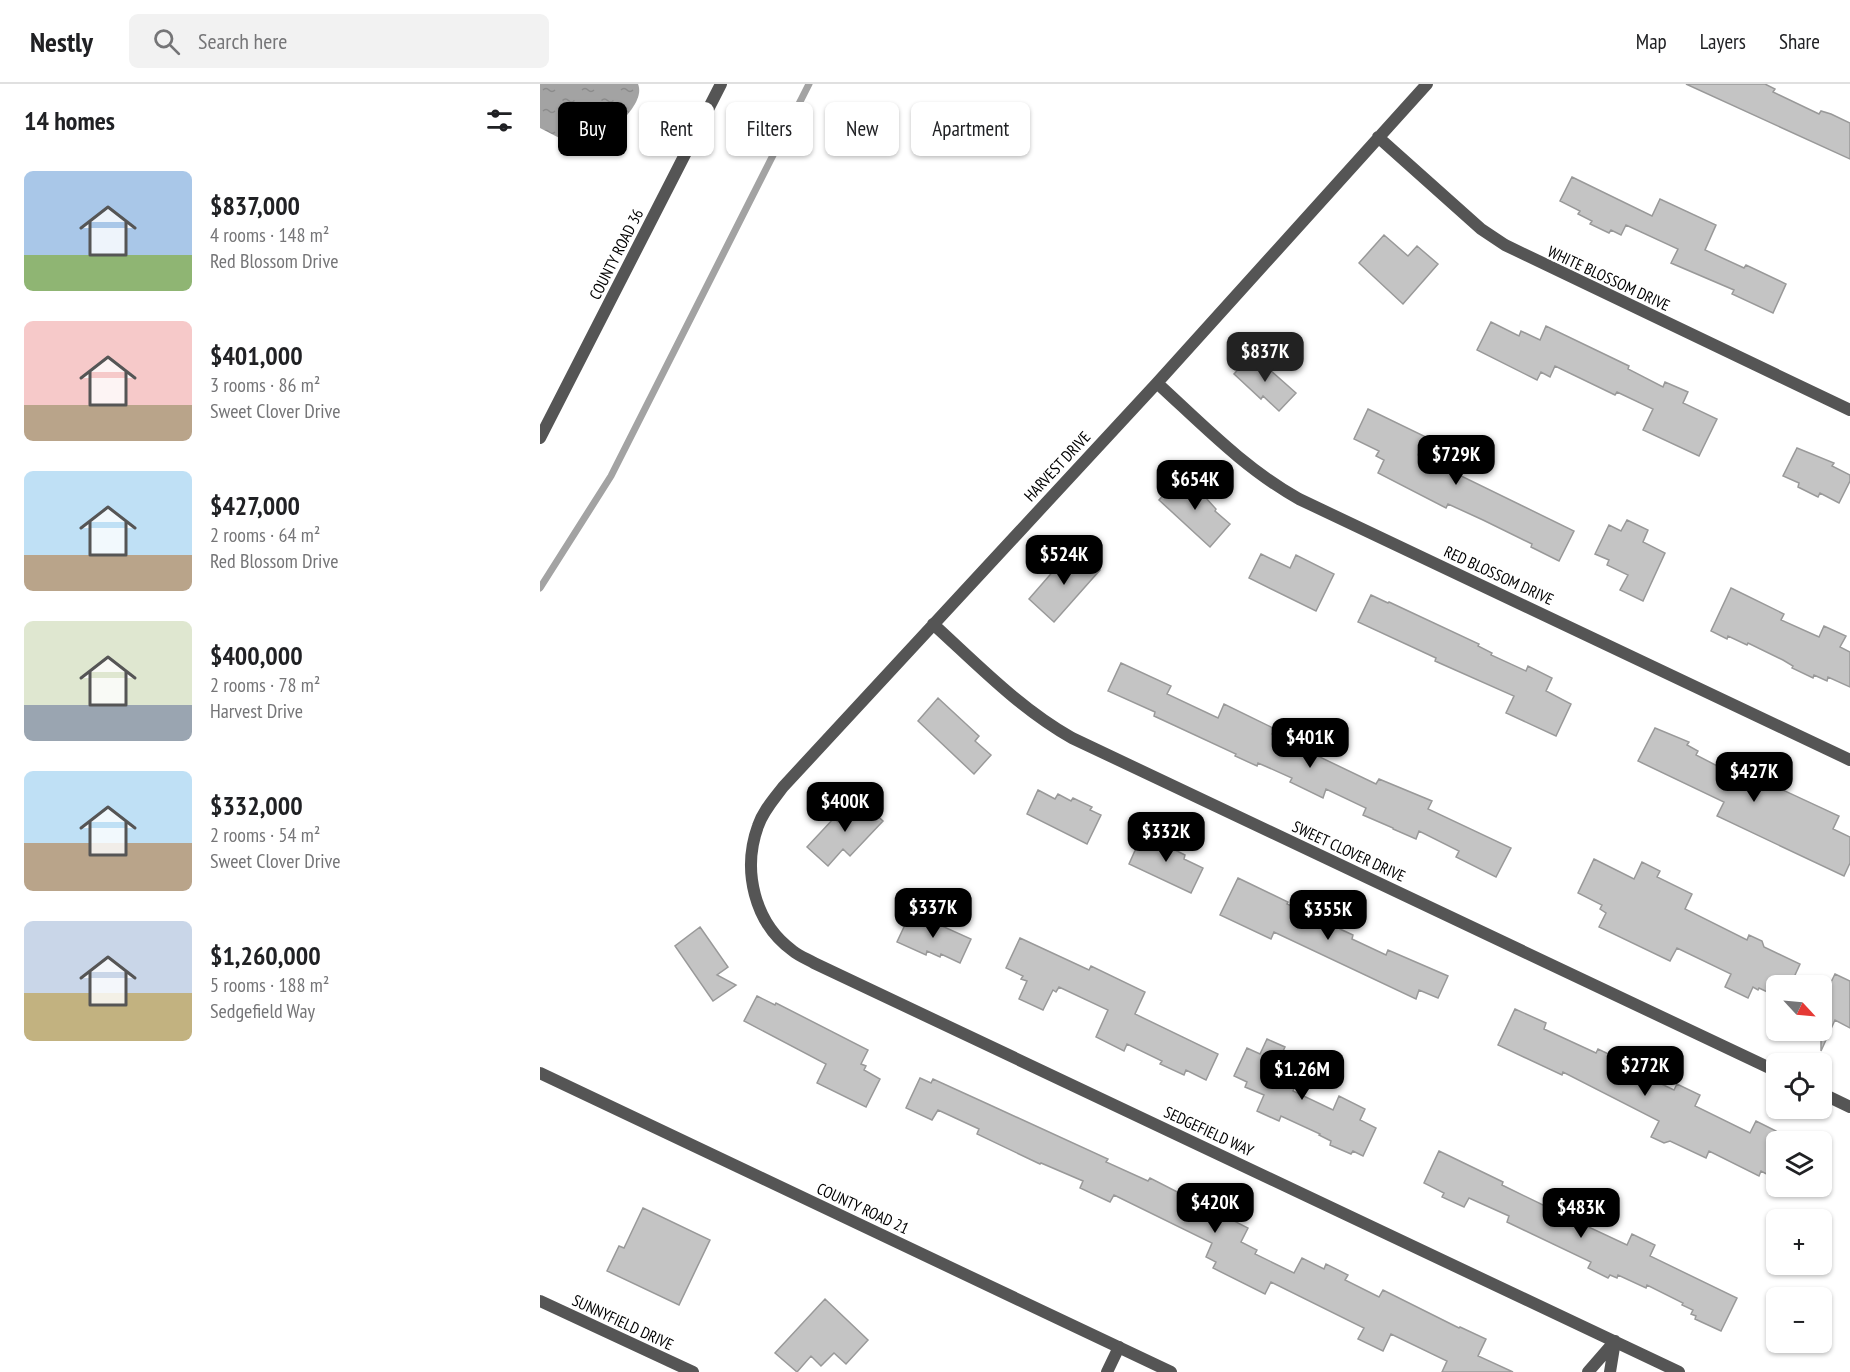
<!DOCTYPE html>
<html lang="en">
<head>
<meta charset="utf-8">
<style>
  :root { --surface:#fff; --page:#f2f2f2; --text:#202124; --muted:#757577; --line:#e0e0e0; --accent:#000 }
  body { margin:0; font-family:"PT Sans Narrow",sans-serif; background:var(--page); color:var(--text); height:100vh; display:flex; flex-direction:column; font-size:22px; white-space:nowrap }
  * { box-sizing:border-box; margin:0 }
  p { font-size:20px; color:var(--muted) }
  .icon { flex:none; width:33px; height:33px; fill:none; stroke:currentColor; stroke-width:2; stroke-linecap:round; stroke-linejoin:round }
  .map { position:relative; flex:1; overflow:hidden }
  .sheet { display:flex; flex-direction:column; background:var(--surface); width:540px }
  .sheet>* { flex:none }
  .banner { position:absolute; left:18px; top:18px; width:570px; height:54px; display:flex; gap:12px }
  .needle { width:39px; rotate:116deg }
  .buttons { position:absolute; left:1226px; top:891px; display:grid; gap:12px }
  .buttons a { display:grid; place-items:center; width:66px; height:66px; border-radius:9px; background:var(--surface); box-shadow:0 2px 4px #0004; font-size:30px }
  .price { position:absolute; translate:-50% -51px; padding:0 14px; border-radius:12px; background:var(--accent); color:#fff; font-size:20px; line-height:39px; filter:drop-shadow(0 2px 3px #0008) }
  .price::after { content:''; position:absolute; left:50%; top:36px; width:18px; height:14px; margin-left:-9px; background:inherit; clip-path:polygon(0 0,100% 0,50% 100%) }
  .price.active { background:#222; color:#fff }
  ul { padding:0; list-style:none }
  li { display:flex; align-items:center; gap:18px; height:150px; padding:0 24px }
  li span { display:grid; place-items:center; flex:none; width:168px; height:120px; border-radius:9px; color:#555 }
  li>.icon { margin-inline-start:auto }
  span .icon { width:72px; height:72px; fill:#fffc; stroke-width:1 }
  li b { font-size:26px }
  h2 { display:flex; justify-content:space-between; align-items:center; height:72px; padding:0 24px; font-size:26px }
  .pill { padding:0 21px; border-radius:9px; background:var(--surface); box-shadow:0 2px 4px #0004; font-size:21px; line-height:54px }
  .pill.active { background:var(--accent); color:#fff }
  header { display:flex; align-items:center; gap:36px; box-sizing:border-box; height:84px; padding:0 30px; background:var(--surface); border-bottom:2px solid var(--line) }
  header strong { font-size:28px }
  nav { display:flex; gap:33px; margin-inline-start:auto; font-size:21px }
  .search { width:420px; height:54px; background:var(--page); display:flex; align-items:center; gap:15px; box-sizing:border-box; padding:0 21px; border-radius:9px; color:var(--muted); font-size:22px }
  main { display:flex; flex:1; min-height:0 }
  .map>svg:first-child { display:block }
  .water { fill:url(#water-ripples) }
  .lines { fill:none; stroke-linecap:round; stroke-linejoin:round }
  .stream { stroke:#a3a3a3; stroke-width:7 }
  .building { fill:#c4c4c4; stroke:#999; stroke-width:1.5 }
  .minor { stroke:#555; stroke-width:12 }
  .tertiary { stroke:#555; stroke-width:12 }
  .labels { text-anchor:middle; stroke-width:4.5; stroke-linejoin:round; paint-order:stroke }
  .street-label { font-size:16px; fill:#000; stroke:#fff }
</style>
</head>
<body>
<header>
<strong>Nestly</strong>
<div class="search"><svg class="icon" aria-label="search" viewBox="0 0 24 24"><circle cx="10" cy="10" r="6"/><path d="M15 15l6 6"/></svg>Search here</div>
<nav><a>Map</a><a>Layers</a><a>Share</a></nav>
</header>
<main>
<section class="sheet">
<h2>14 homes<svg class="icon" aria-label="filters" viewBox="0 0 24 24"><path d="M4 7h16M4 17h16"/><circle cx="9" cy="7" r="2"/><circle cx="15" cy="17" r="2"/></svg></h2>
<ul>
<li><span style="background:linear-gradient(#a9c7e8 70%,#8fb573 0)"><svg class="icon" aria-label="home" viewBox="0 0 24 24"><path d="M3 11l9-7 9 7M6 9v11h12V9"/></svg></span><div><b>$837,000</b><p>4 rooms · 148 m²</p><p>Red Blossom Drive</p></div></li>
<li><span style="background:linear-gradient(#f6c9c9 70%,#b9a48a 0)"><svg class="icon" aria-label="home" viewBox="0 0 24 24"><path d="M3 11l9-7 9 7M6 9v11h12V9"/></svg></span><div><b>$401,000</b><p>3 rooms · 86 m²</p><p>Sweet Clover Drive</p></div></li>
<li><span style="background:linear-gradient(#bfe0f5 70%,#b9a48a 0)"><svg class="icon" aria-label="home" viewBox="0 0 24 24"><path d="M3 11l9-7 9 7M6 9v11h12V9"/></svg></span><div><b>$427,000</b><p>2 rooms · 64 m²</p><p>Red Blossom Drive</p></div></li>
<li><span style="background:linear-gradient(#dfe7d0 70%,#9aa5b1 0)"><svg class="icon" aria-label="home" viewBox="0 0 24 24"><path d="M3 11l9-7 9 7M6 9v11h12V9"/></svg></span><div><b>$400,000</b><p>2 rooms · 78 m²</p><p>Harvest Drive</p></div></li>
<li><span style="background:linear-gradient(#bfe0f5 60%,#b9a48a 0)"><svg class="icon" aria-label="home" viewBox="0 0 24 24"><path d="M3 11l9-7 9 7M6 9v11h12V9"/></svg></span><div><b>$332,000</b><p>2 rooms · 54 m²</p><p>Sweet Clover Drive</p></div></li>
<li><span style="background:linear-gradient(#c9d6e8 60%,#c2b280 0)"><svg class="icon" aria-label="home" viewBox="0 0 24 24"><path d="M3 11l9-7 9 7M6 9v11h12V9"/></svg></span><div><b>$1,260,000</b><p>5 rooms · 188 m²</p><p>Sedgefield Way</p></div></li>
</ul>
</section>
<div class="map">
<svg width="1310" height="1288" viewBox="0 0 1310 1288">
  <defs>
    <pattern id="water-ripples" width="26" height="14" patternUnits="userSpaceOnUse" patternTransform="scale(1.5)"><rect width="26" height="14" fill="#a3a3a3"/><path d="M2 4q2-2 4 0t4 0M15 11q2-2 4 0t4 0" fill="none" stroke="#8b8b8b"/></pattern>
  </defs>
  <rect width="100%" height="100%" fill="#fff"/>
  <path class="water" d="M 0,0 L 98,0 C 107,22 63,54 47,65 L 33,61 L 0,44 Z"/>
  <g class="lines">
    <path class="stream" d="M 0,504 L 71,392 L 269,0"/>
  </g>
  <path class="building" d="M 1146,0 L 1225,0 L 1235,5 L 1233,8 L 1279,30 L 1281,27 L 1291,30 L 1310,39 L 1310,75 Z
    M 1032,93 L 1112,132 L 1120,115 L 1176,141 L 1165,166 L 1204,184 L 1206,181 L 1246,200 L 1233,229 L 1192,210 L 1194,206 L 1131,179 L 1138,165 L 1086,141 L 1081,151 L 1071,146 L 1069,149 L 1050,140 L 1052,137 L 1038,130 L 1040,127 L 1020,117 Z
    M 844,151 L 868,172 L 877,162 L 898,180 L 863,220 L 819,179 Z
    M 951,238 L 979,252 L 981,247 L 1000,256 L 1006,242 L 1089,282 L 1088,285 L 1123,303 L 1125,298 L 1148,308 L 1143,319 L 1177,335 L 1159,372 L 1103,346 L 1113,325 L 1077,308 L 1075,311 L 1015,282 L 1010,293 L 1001,288 L 997,296 L 937,266 Z
    M 712,270 L 756,309 L 739,327 L 723,312 L 721,315 L 694,290 Z
    M 828,325 L 886,353 L 878,371 L 1034,447 L 1019,477 L 991,463 L 992,460 L 943,436 L 908,420 L 906,424 L 838,389 L 844,376 L 836,372 L 839,367 L 814,355 Z
    M 1257,364 L 1294,379 L 1292,382 L 1310,391 L 1310,397 L 1299,419 L 1280,409 L 1278,413 L 1258,403 L 1259,399 L 1243,392 Z
    M 640,392 L 666,414 L 676,425 L 675,427 L 690,440 L 670,463 L 619,416 Z
    M 1087,436 L 1108,446 L 1103,458 L 1125,469 L 1103,517 L 1080,506 L 1088,491 L 1067,481 L 1069,476 L 1055,470 L 1069,441 L 1081,447 Z
    M 539,466 L 560,486 L 514,538 L 489,515 L 522,477 L 526,481 Z
    M 721,470 L 750,484 L 756,471 L 794,490 L 776,527 L 709,494 Z
    M 1191,504 L 1244,530 L 1241,536 L 1279,553 L 1284,542 L 1306,552 L 1300,563 L 1310,568 L 1310,603 L 1288,593 L 1287,597 L 1274,591 L 1273,594 L 1252,584 L 1253,582 L 1243,576 L 1208,559 L 1207,561 L 1188,552 L 1187,555 L 1171,547 Z
    M 831,511 L 848,519 L 849,518 L 939,560 L 938,562 L 952,569 L 951,571 L 986,587 L 988,582 L 1012,594 L 1006,607 L 1031,620 L 1016,652 L 966,629 L 974,612 L 895,577 L 896,574 L 818,538 Z
    M 581,579 L 631,602 L 627,610 L 678,634 L 684,620 L 735,645 L 732,650 L 836,700 L 839,695 L 892,717 L 888,725 L 971,764 L 956,793 L 916,773 L 919,767 L 879,747 L 876,755 L 853,745 L 853,744 L 823,731 L 826,724 L 786,705 L 783,714 L 750,698 L 752,694 L 718,679 L 717,682 L 695,672 L 696,670 L 614,632 L 615,628 L 568,607 Z
    M 398,614 L 439,652 L 435,657 L 451,671 L 434,690 L 378,637 Z
    M 1115,644 L 1149,658 L 1147,661 L 1158,667 L 1156,671 L 1191,689 L 1196,680 L 1218,691 L 1217,694 L 1299,732 L 1293,745 L 1310,753 L 1310,779 L 1304,792 L 1177,732 L 1184,718 L 1098,677 Z
    M 498,706 L 515,715 L 518,710 L 531,717 L 533,714 L 552,723 L 550,726 L 561,731 L 547,760 L 487,730 Z
    M 319,715 L 343,737 L 310,772 L 303,765 L 288,782 L 267,763 L 294,734 L 298,738 Z
    M 602,751 L 613,756 L 615,753 L 634,762 L 633,765 L 645,771 L 644,775 L 663,784 L 651,809 L 589,780 Z
    M 1054,775 L 1094,795 L 1102,778 L 1120,787 L 1117,793 L 1152,810 L 1145,825 L 1207,856 L 1209,851 L 1222,857 L 1224,863 L 1260,880 L 1250,902 L 1236,902 L 1236,912 L 1219,904 L 1218,906 L 1213,903 L 1208,914 L 1185,903 L 1191,890 L 1137,864 L 1130,877 L 1059,843 L 1066,829 L 1060,825 L 1062,821 L 1038,809 Z
    M 698,794 L 748,818 L 747,820 L 780,835 L 781,833 L 801,842 L 800,845 L 813,851 L 812,855 L 846,871 L 848,866 L 908,892 L 898,914 L 879,906 L 876,915 L 734,848 L 731,855 L 680,831 Z
    M 371,828 L 431,855 L 420,879 L 401,870 L 400,873 L 387,867 L 386,871 L 357,858 Z
    M 160,843 L 188,883 L 177,891 L 196,901 L 173,917 L 135,862 Z
    M 480,854 L 549,886 L 551,882 L 605,908 L 595,930 L 678,970 L 666,996 L 646,986 L 644,991 L 620,980 L 622,977 L 587,960 L 584,967 L 556,953 L 568,926 L 519,903 L 516,908 L 513,906 L 503,926 L 479,915 L 487,897 L 481,895 L 483,892 L 466,884 Z
    M 1295,890 L 1310,897 L 1310,944 L 1295,936 L 1281,967 L 1281,919 Z
    M 217,912 L 235,921 L 236,919 L 328,966 L 321,980 L 326,982 L 324,986 L 340,995 L 326,1023 L 277,999 L 286,980 L 204,937 Z
    M 975,925 L 1006,939 L 1004,945 L 1056,969 L 1058,965 L 1094,982 L 1092,986 L 1134,1006 L 1137,1000 L 1160,1011 L 1155,1022 L 1210,1049 L 1216,1037 L 1236,1047 L 1236,1095 L 1221,1087 L 1219,1092 L 1169,1067 L 1166,1074 L 1130,1057 L 1124,1059 L 1111,1053 L 1119,1037 L 1023,988 L 1022,991 L 958,961 Z
    M 727,955 L 745,963 L 738,978 L 761,989 L 753,1007 L 793,1026 L 799,1012 L 825,1025 L 820,1036 L 836,1044 L 823,1072 L 813,1067 L 811,1070 L 790,1061 L 791,1057 L 779,1051 L 780,1050 L 741,1032 L 739,1037 L 717,1027 L 724,1011 L 705,1003 L 707,998 L 694,992 L 707,964 L 720,970 Z
    M 380,994 L 391,999 L 393,995 L 450,1021 L 568,1075 L 566,1078 L 608,1097 L 610,1094 L 708,1144 L 701,1158 L 717,1166 L 715,1170 L 754,1189 L 762,1174 L 784,1185 L 786,1180 L 808,1191 L 805,1196 L 839,1213 L 843,1206 L 919,1244 L 920,1243 L 946,1255 L 938,1272 L 973,1288 L 902,1288 L 907,1277 L 851,1250 L 843,1267 L 818,1255 L 824,1244 L 731,1198 L 725,1210 L 673,1184 L 676,1178 L 666,1173 L 672,1159 L 574,1111 L 570,1118 L 540,1104 L 543,1097 L 501,1079 L 500,1080 L 437,1050 L 439,1045 L 398,1026 L 392,1036 L 366,1024 Z
    M 899,1067 L 963,1098 L 962,1101 L 1005,1122 L 1010,1112 L 1030,1121 L 1025,1132 L 1087,1161 L 1092,1150 L 1115,1161 L 1110,1172 L 1197,1214 L 1181,1247 L 1155,1235 L 1156,1232 L 1151,1230 L 1153,1226 L 1142,1221 L 1143,1219 L 1107,1201 L 1106,1204 L 1078,1191 L 1077,1194 L 1070,1191 L 1068,1194 L 1048,1184 L 1051,1178 L 967,1138 L 969,1132 L 929,1114 L 924,1123 L 902,1113 L 904,1109 L 884,1099 Z
    M 103,1124 L 170,1156 L 139,1221 L 67,1187 L 79,1162 L 84,1164 Z
    M 285,1215 L 328,1256 L 306,1280 L 294,1269 L 281,1282 L 271,1272 L 257,1288 L 235,1269 Z"/>
  <g class="lines">
    <path class="minor" d="M 887,0 L 617,299 L 243,703 C 234,715 223,727 218,742 C 202,786 214,839 253,867 C 259,872 267,875 274,879 L 1139,1288
      M 838,53 L 941,145 L 965,161 L 1310,326
      M 617,299 C 662,340 705,385 759,415 L 1310,676
      M 0,354 L 181,0
      M 393,540 C 437,580 479,624 532,654 L 1236,987
      M 1281,1009 L 1310,1023
      M 0,1217 L 153,1288
      M 567,1288 L 579,1263
      M 1048,1288 L 1075,1257
      M 1070,1288 L 1075,1257"/>
    <path class="tertiary" d="M 0,989 L 631,1288"/>
  </g>
  <g class="labels">
    <g class="street-label">
      <text transform="translate(76 170) rotate(-63)" y="6">COUNTY ROAD 36</text>
      <text transform="translate(1069 194) rotate(25)" y="6">WHITE BLOSSOM DRIVE</text>
      <text transform="translate(517 382) rotate(-47)" y="6">HARVEST DRIVE</text>
      <text transform="translate(959 491) rotate(25)" y="6">RED BLOSSOM DRIVE</text>
      <text transform="translate(809 767) rotate(25)" y="6">SWEET CLOVER DRIVE</text>
      <text transform="translate(669 1047) rotate(25)" y="6">SEDGEFIELD WAY</text>
      <text transform="translate(323 1124) rotate(25)" y="6">COUNTY ROAD 21</text>
      <text transform="translate(83 1238) rotate(25)" y="6">SUNNYFIELD DRIVE</text>
    </g>
  </g>
</svg>
<div class="buttons">
<a><svg class="needle" viewBox="-14 -14 28 28"><path d="M0-13l5 13h-10z" fill="#e53935"/><path d="M0 13l5-13h-10z" fill="#757577"/></svg></a>
<a><svg class="icon" aria-label="locate" viewBox="0 0 24 24"><circle cx="12" cy="12" r="6"/><path d="M12 2v4M12 18v4M2 12h4M18 12h4"/></svg></a>
<a><svg class="icon" aria-label="layers" viewBox="0 0 24 24"><path d="M12 4l9 5-9 5-9-5zM3 14l9 5 9-5"/></svg></a>
<a>+</a>
<a>−</a>
</div>
<b class="price active" style="left:725px;top:299px">$837K</b>
<b class="price" style="left:916px;top:402px">$729K</b>
<b class="price" style="left:655px;top:427px">$654K</b>
<b class="price" style="left:524px;top:502px">$524K</b>
<b class="price" style="left:770px;top:685px">$401K</b>
<b class="price" style="left:1214px;top:719px">$427K</b>
<b class="price" style="left:305px;top:749px">$400K</b>
<b class="price" style="left:626px;top:779px">$332K</b>
<b class="price" style="left:393px;top:855px">$337K</b>
<b class="price" style="left:788px;top:857px">$355K</b>
<b class="price" style="left:1105px;top:1013px">$272K</b>
<b class="price" style="left:762px;top:1017px">$1.26M</b>
<b class="price" style="left:675px;top:1150px">$420K</b>
<b class="price" style="left:1041px;top:1155px">$483K</b>
<div class="banner">
<a class="pill active">Buy</a>
<a class="pill">Rent</a>
<a class="pill">Filters</a>
<a class="pill">New</a>
<a class="pill">Apartment</a>
</div>
</div>
</main>
</body>
</html>
